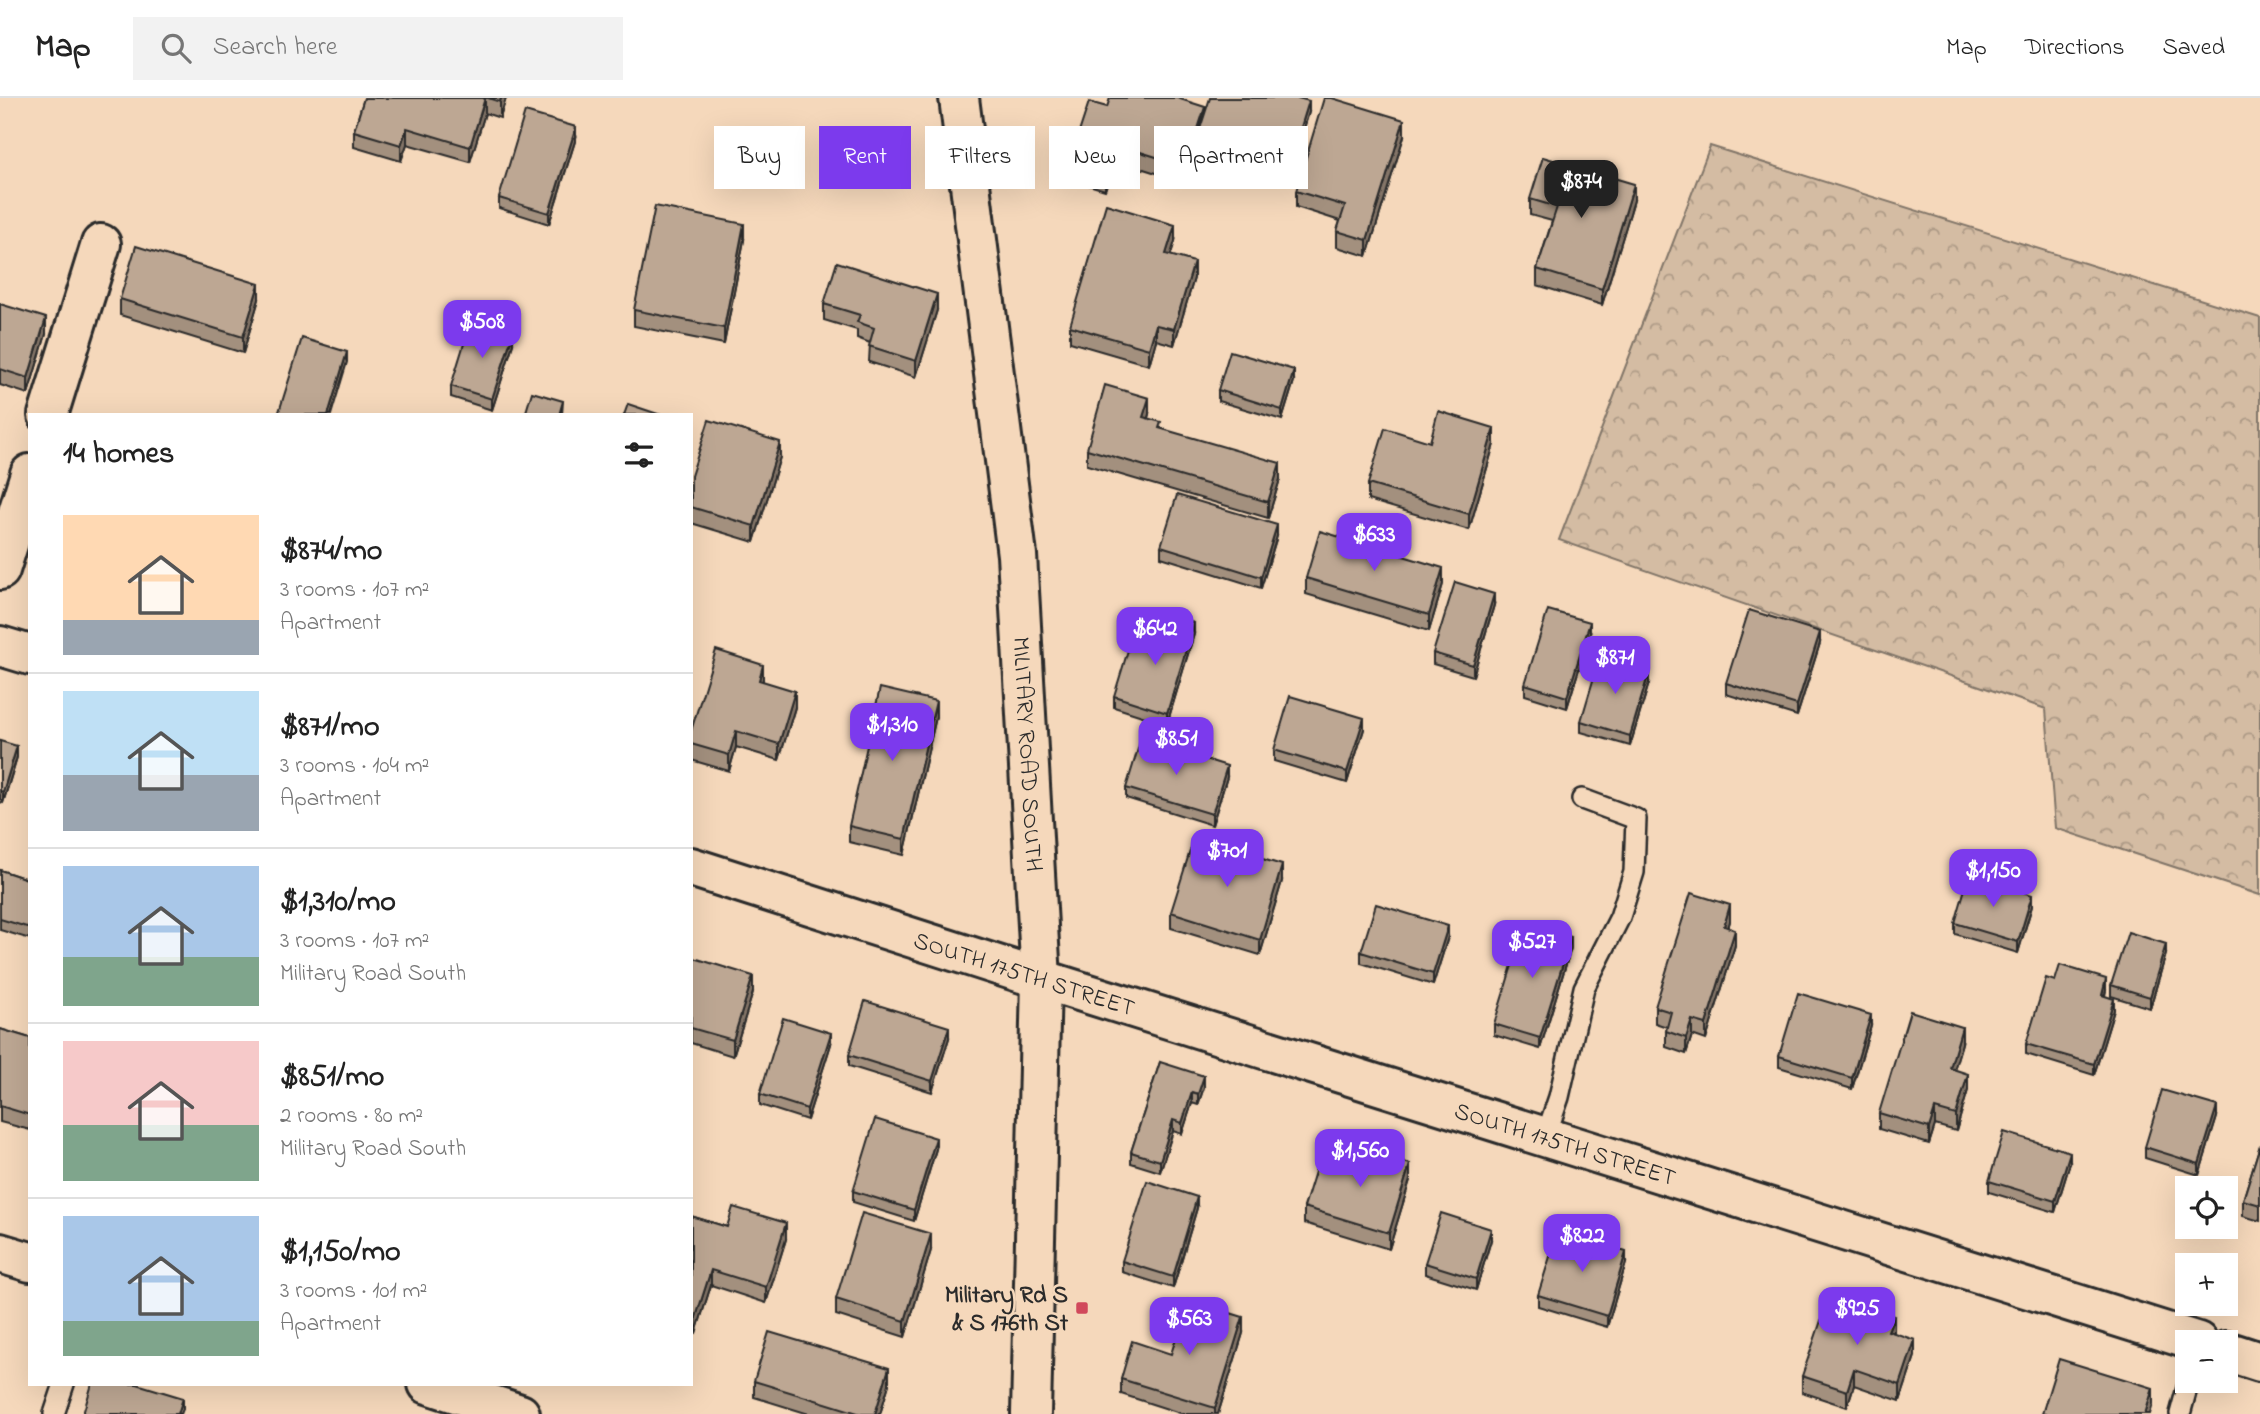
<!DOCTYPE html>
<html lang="en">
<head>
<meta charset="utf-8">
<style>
  :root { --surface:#fff; --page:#f2f2f2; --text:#222; --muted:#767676; --line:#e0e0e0; --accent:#7c3aed }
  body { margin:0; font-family:"Indie Flower",sans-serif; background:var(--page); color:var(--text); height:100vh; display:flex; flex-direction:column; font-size:26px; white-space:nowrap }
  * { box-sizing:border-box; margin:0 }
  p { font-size:23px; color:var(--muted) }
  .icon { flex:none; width:38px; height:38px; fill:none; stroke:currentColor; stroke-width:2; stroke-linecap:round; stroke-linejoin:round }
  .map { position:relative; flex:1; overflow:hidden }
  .drawer { position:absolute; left:28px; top:315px; width:665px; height:973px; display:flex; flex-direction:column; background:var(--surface); border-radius:0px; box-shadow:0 7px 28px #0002 }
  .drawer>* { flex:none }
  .guide { position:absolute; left:714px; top:28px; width:665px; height:63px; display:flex; gap:14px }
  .tools { position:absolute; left:2175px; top:1078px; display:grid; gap:14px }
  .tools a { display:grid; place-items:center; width:63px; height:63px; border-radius:0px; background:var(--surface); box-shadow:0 7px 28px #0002; font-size:35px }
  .price { position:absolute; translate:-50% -60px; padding:0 16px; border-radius:14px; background:var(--accent); color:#fff; font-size:23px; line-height:46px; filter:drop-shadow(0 2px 4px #0008) }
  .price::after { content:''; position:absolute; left:50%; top:42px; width:21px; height:16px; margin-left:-10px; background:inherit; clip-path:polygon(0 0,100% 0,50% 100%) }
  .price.current { background:#222; color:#fff }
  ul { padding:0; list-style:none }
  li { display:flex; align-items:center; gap:21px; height:175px; padding:0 35px }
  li+li { border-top:2px solid var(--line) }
  li span { display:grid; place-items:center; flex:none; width:196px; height:140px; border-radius:0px; color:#555 }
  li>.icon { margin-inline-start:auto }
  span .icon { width:84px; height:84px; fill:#fffc; stroke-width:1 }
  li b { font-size:30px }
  h2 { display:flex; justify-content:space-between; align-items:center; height:84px; padding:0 35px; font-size:30px }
  .pill { padding:0 24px; border-radius:0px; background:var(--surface); box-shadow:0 7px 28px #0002; font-size:24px; line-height:63px }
  .pill.current { background:var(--accent); color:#fff }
  header { display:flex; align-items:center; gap:42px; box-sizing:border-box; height:98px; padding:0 35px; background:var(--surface); border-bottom:2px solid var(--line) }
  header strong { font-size:33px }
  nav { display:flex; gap:38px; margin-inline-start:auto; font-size:24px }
  .search { width:490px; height:63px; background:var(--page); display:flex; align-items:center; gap:18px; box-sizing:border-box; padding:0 24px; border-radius:0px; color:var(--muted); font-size:26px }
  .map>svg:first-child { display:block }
  .forest { fill:url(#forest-crowns); stroke:#807467; stroke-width:2 }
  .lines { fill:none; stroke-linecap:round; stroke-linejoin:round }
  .lane-casing { stroke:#2b2b2b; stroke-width:24 }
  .street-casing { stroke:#2b2b2b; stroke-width:44 }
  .secondary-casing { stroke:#2b2b2b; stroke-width:44 }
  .lane { stroke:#f5d8bb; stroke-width:19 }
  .street { stroke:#f5d8bb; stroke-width:38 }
  .secondary { stroke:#f5d8bb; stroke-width:38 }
  .wall { fill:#a3907e; stroke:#2b2b2b; stroke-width:2 }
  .shaded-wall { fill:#847567; stroke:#2b2b2b; stroke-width:2 }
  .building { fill:#bda793; stroke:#2b2b2b; stroke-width:2 }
  .poi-dot { fill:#d1495b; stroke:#f5d8bb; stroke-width:2.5 }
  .labels { text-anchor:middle; stroke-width:5; stroke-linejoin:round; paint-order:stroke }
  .street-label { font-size:24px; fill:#2b2b2b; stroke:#f5d8bb }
  .poi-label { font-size:24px; font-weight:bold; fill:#2b2b2b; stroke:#f5d8bb; text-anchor:end }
</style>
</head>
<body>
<header>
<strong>Map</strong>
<div class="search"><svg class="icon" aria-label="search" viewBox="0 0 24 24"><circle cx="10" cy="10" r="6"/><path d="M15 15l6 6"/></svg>Search here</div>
<nav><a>Map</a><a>Directions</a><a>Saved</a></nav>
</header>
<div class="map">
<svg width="2260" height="1316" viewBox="0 0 2260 1316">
  <defs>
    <pattern id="forest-crowns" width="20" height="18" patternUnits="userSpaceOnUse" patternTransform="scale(1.75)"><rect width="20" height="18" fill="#d4bca3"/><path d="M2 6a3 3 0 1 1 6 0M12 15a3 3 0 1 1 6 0" fill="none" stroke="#ac9985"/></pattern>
  </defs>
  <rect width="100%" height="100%" fill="#f5d8bb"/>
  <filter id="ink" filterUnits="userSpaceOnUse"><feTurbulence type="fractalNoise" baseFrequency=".0143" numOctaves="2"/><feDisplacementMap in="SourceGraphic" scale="14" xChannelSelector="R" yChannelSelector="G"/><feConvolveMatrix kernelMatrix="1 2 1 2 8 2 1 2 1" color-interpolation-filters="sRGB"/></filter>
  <g filter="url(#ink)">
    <path class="forest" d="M 1710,48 L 2260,220 L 2260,797 L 2055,730 L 2046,611 L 1559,442 Z"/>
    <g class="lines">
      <g class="lane-casing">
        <path id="lane" d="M 1545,1040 L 1559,999 L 1584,890 L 1620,819 L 1634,774 L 1636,721 L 1582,701
          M 54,1316 L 64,1286
          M 2180,1316 L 2189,1283"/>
      </g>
      <g class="street-casing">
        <g id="street">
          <path d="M 48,317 L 101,146"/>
          <path d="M 0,472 L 30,376"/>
          <path d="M 0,548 L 30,557"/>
          <path id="s1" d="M 691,769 L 1041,881 L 2198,1244"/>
          <path d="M 2226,1253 L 2260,1264"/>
        </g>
      </g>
      <g class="secondary-casing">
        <g id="secondary">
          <path id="s2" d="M 959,0 L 1017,457 L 1041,881 L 1031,1316"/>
          <path d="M 0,1155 L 30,1164"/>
          <path d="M 428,1286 L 520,1316"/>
        </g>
      </g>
      <use href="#lane" class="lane"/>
      <use href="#street" class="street"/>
      <use href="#secondary" class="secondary"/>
    </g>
    <path class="wall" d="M 364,0 L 506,0 L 500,20 L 485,15 L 470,64 L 407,46 L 401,63 L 354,49 L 354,33 Z
      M 1107,9 L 1205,15 L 1309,14 L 1297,53 L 1272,45 L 1266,63 L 1200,41 L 1187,81 L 1171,76 L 1169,79 L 1115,62 L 1105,92 L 1069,81 L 1069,65 Z
      M 1404,38 L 1367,158 L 1337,149 L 1337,133 L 1340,123 L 1296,109 L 1296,93 Z
      M 576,40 L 549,126 L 499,110 L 499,100 Z
      M 1530,101 L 1634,102 L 1602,207 L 1537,187 L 1537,171 L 1552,123 L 1530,117 Z
      M 744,142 L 724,246 L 634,228 L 634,212 Z
      M 1175,143 L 1170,158 L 1194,180 L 1174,247 L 1156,242 L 1149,267 L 1070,244 L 1070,228 Z
      M 120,201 L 259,201 L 243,255 L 120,217 Z
      M 0,206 L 46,236 L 28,296 L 0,287 Z
      M 824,206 L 937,212 L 916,279 L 869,264 L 870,245 L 857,240 L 857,232 L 824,222 Z
      M 513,246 L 492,312 L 451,299 L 451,288 Z
      M 1294,283 L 1282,322 L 1218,303 L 1218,292 Z
      M 1149,316 L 1148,320 L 1161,330 L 1280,381 L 1268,420 L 1087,367 L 1087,351 Z
      M 1430,344 L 1494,346 L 1469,432 L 1368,402 L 1368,386 Z
      M 780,359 L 754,444 L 691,425 L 691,378 Z
      M 1277,438 L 1261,490 L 1161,459 L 1161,448 Z
      M 1306,480 L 1443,486 L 1429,533 L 1306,496 Z
      M 1494,507 L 1473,578 L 1433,566 L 1433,555 Z
      M 1590,535 L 1567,610 L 1525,597 L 1525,586 Z
      M 1194,536 L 1167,626 L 1114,609 L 1114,598 L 1158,547 Z
      M 1820,545 L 1797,618 L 1726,596 L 1726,585 Z
      M 763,584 L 795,609 L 779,662 L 736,649 L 729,673 L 691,662 L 691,633 Z
      M 1649,585 L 1630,648 L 1581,634 L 1581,623 Z
      M 936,619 L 904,757 L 849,744 L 849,728 Z
      M 1364,631 L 1347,685 L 1274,663 L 1274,652 Z
      M 0,643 L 17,659 L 3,705 L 0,704 Z
      M 1227,679 L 1212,727 L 1126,700 L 1126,690 Z
      M 0,772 L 30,782 L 30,841 L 0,832 Z
      M 1282,783 L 1260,857 L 1171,830 L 1171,814 Z
      M 2032,808 L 2018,855 L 1955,836 L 1955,825 Z
      M 1730,823 L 1728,830 L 1735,847 L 1706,942 L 1692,937 L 1686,956 L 1666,949 L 1666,933 L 1667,929 L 1655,925 L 1655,909 Z
      M 1448,839 L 1433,887 L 1361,865 L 1361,854 Z
      M 1571,850 L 1540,951 L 1494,937 L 1494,926 Z
      M 2166,856 L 2150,910 L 2111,898 L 2111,887 Z
      M 691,859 L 753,894 L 733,958 L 691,945 Z
      M 2055,883 L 2106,892 L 2105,898 L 2114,912 L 2094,977 L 2026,956 L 2026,946 Z
      M 1871,928 L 1852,991 L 1779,969 L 1779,958 Z
      M 0,931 L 30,940 L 30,1032 L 0,1024 Z
      M 949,940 L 932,994 L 849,968 L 849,957 Z
      M 1962,945 L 1954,971 L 1968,992 L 1956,1033 L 1935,1027 L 1929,1046 L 1879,1031 L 1879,1015 Z
      M 831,946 L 807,1022 L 760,1007 L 760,996 Z
      M 1160,964 L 1204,989 L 1198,1007 L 1192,1005 L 1182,1036 L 1173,1033 L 1160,1074 L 1131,1065 L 1131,1054 Z
      M 2217,1019 L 2199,1077 L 2145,1060 L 2145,1049 Z
      M 2260,1047 L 2260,1123 L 2243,1118 L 2243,1102 Z
      M 936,1051 L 914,1123 L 853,1104 L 853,1093 Z
      M 2070,1065 L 2055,1114 L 1989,1094 L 1989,1083 Z
      M 1345,1072 L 1410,1082 L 1389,1151 L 1304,1125 L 1304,1109 Z
      M 1197,1110 L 1173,1190 L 1122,1174 L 1122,1163 Z
      M 691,1118 L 727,1129 L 786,1141 L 766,1205 L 711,1187 L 696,1235 L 691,1233 Z
      M 1491,1142 L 1476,1192 L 1425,1176 L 1425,1165 Z
      M 931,1152 L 905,1239 L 836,1217 L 836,1201 Z
      M 1626,1165 L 1607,1229 L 1538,1208 L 1538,1197 Z
      M 1894,1234 L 1893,1235 L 1915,1258 L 1900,1303 L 1854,1287 L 1847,1309 L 1802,1294 L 1802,1278 Z
      M 1243,1235 L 1218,1316 L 1183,1316 L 1121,1296 L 1121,1281 L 1171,1256 Z
      M 754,1283 L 889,1286 L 880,1316 L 809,1316 L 754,1299 Z"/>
    <path class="shaded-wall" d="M 485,0 L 485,15 L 470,64 L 470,49 Z
      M 501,0 L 506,0 L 500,20 L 500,4 Z
      M 1309,3 L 1309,14 L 1297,53 L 1297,42 Z
      M 1205,9 L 1205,25 L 1200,31 L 1200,41 L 1187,81 L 1187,65 Z
      M 1404,22 L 1404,38 L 1367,158 L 1367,142 Z
      M 576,29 L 576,40 L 549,126 L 549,115 Z
      M 407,30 L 407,46 L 401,63 L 401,47 Z
      M 1272,34 L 1272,45 L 1266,63 L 1266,52 Z
      M 1115,46 L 1115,62 L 1105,92 L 1105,76 Z
      M 1171,60 L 1171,76 L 1169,79 L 1169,63 Z
      M 1634,86 L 1634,102 L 1602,207 L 1602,191 Z
      M 744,126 L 744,142 L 724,246 L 724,230 Z
      M 1175,127 L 1175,143 L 1166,172 L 1166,156 Z
      M 1194,164 L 1194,180 L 1174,247 L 1174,231 Z
      M 259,186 L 259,201 L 243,255 L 243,239 Z
      M 937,196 L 937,212 L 916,279 L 916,263 Z
      M 46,220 L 46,236 L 28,296 L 28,280 Z
      M 1156,227 L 1156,242 L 1149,267 L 1149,251 Z
      M 513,235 L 513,246 L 492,312 L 492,301 Z
      M 347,254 L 347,264 L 331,317 L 328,317 Z
      M 1294,272 L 1294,283 L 1282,322 L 1282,312 Z
      M 1149,300 L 1149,316 L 1143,335 L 1143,319 Z
      M 563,303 L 562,317 L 559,317 Z
      M 1494,330 L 1494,346 L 1469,432 L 1469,416 Z
      M 780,344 L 780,359 L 754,444 L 754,428 Z
      M 1280,365 L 1280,381 L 1268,420 L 1268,404 Z
      M 1277,427 L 1277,438 L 1261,490 L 1261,479 Z
      M 1443,470 L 1443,486 L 1429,533 L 1429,517 Z
      M 1494,496 L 1494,507 L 1473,578 L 1473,567 Z
      M 1590,524 L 1590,535 L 1567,610 L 1567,599 Z
      M 1194,525 L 1194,536 L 1167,626 L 1167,615 Z
      M 1820,534 L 1820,545 L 1797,618 L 1797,607 Z
      M 763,567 L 763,583 L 759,598 L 759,582 Z
      M 1649,574 L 1649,585 L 1630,648 L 1630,638 Z
      M 795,593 L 795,609 L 779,662 L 779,646 Z
      M 936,603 L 936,619 L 904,757 L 904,741 Z
      M 1364,620 L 1364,631 L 1347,685 L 1347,674 Z
      M 736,633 L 736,649 L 729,673 L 729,657 Z
      M 17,648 L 17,659 L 3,705 L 3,694 Z
      M 1227,668 L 1227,679 L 1212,727 L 1212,716 Z
      M 1282,767 L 1282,783 L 1260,857 L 1260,842 Z
      M 2032,797 L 2032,808 L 2018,855 L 2018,844 Z
      M 1730,807 L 1730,823 L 1724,844 L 1724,828 Z
      M 1448,828 L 1448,839 L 1433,887 L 1433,876 Z
      M 1735,832 L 1735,847 L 1706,942 L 1706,926 Z
      M 1571,839 L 1571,850 L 1540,951 L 1540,940 Z
      M 2166,846 L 2166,856 L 2150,910 L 2150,899 Z
      M 753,878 L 753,894 L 733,958 L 733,942 Z
      M 2106,881 L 2106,892 L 2102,908 L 2102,897 Z
      M 2114,901 L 2114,912 L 2094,977 L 2094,966 Z
      M 1871,917 L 1871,928 L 1852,991 L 1852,980 Z
      M 1692,922 L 1692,937 L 1686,956 L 1686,940 Z
      M 949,929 L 949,940 L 932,994 L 932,983 Z
      M 1962,929 L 1962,945 L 1950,986 L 1950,970 Z
      M 831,935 L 831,946 L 807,1022 L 807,1011 Z
      M 1968,976 L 1968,992 L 1956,1033 L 1956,1017 Z
      M 1204,978 L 1204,989 L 1198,1007 L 1198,996 Z
      M 1192,994 L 1192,1005 L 1182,1036 L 1182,1025 Z
      M 2217,1008 L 2217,1019 L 2199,1077 L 2199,1066 Z
      M 1935,1011 L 1935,1027 L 1929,1046 L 1929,1030 Z
      M 1173,1022 L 1173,1033 L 1160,1074 L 1160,1063 Z
      M 936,1040 L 936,1051 L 914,1123 L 914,1112 Z
      M 2070,1054 L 2070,1065 L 2055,1114 L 2055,1103 Z
      M 1410,1066 L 1410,1082 L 1389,1151 L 1389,1135 Z
      M 1197,1099 L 1197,1110 L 1173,1190 L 1173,1179 Z
      M 786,1125 L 786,1141 L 766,1205 L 766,1189 Z
      M 1491,1131 L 1491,1142 L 1476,1192 L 1476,1181 Z
      M 931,1136 L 931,1152 L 905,1239 L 905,1223 Z
      M 1626,1154 L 1626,1165 L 1607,1229 L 1607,1218 Z
      M 711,1172 L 711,1187 L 696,1235 L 696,1219 Z
      M 1894,1218 L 1894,1234 L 1888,1249 L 1888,1233 Z
      M 1243,1219 L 1243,1235 L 1218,1316 L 1215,1316 L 1215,1310 Z
      M 1915,1242 L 1915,1258 L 1900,1303 L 1900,1287 Z
      M 889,1270 L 889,1286 L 880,1316 L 875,1316 Z
      M 1854,1271 L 1854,1287 L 1847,1309 L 1847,1293 Z
      M 2153,1290 L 2153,1306 L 2150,1316 L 2145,1316 Z
      M 183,1300 L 183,1311 L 181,1316 L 178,1316 Z"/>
    <path class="building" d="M 364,0 L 485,0 L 470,49 L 407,30 L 401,47 L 354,33 Z
      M 488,0 L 501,0 L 500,4 Z
      M 1110,0 L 1177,0 L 1205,9 L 1187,65 L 1171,60 L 1169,63 L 1115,46 L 1105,76 L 1069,65 L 1089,4 L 1107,9 Z
      M 1210,0 L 1298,0 L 1309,3 L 1297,42 L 1272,34 L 1266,52 L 1200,31 Z
      M 1324,0 L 1332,0 L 1404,22 L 1367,142 L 1337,133 L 1345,108 L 1296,93 Z
      M 525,14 L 576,29 L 549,115 L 499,100 Z
      M 1543,59 L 1634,86 L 1602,191 L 1537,171 L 1557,109 L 1530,101 Z
      M 1106,106 L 1175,127 L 1166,156 L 1194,164 L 1174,231 L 1156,227 L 1149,251 L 1070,228 Z
      M 655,108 L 744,126 L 724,230 L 634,212 Z
      M 136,148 L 259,186 L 243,239 L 120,201 Z
      M 837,164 L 937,196 L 916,263 L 869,248 L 874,230 L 857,224 L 860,217 L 824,206 Z
      M 0,206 L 46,220 L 28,280 L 0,271 Z
      M 471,223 L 513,235 L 492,301 L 451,288 Z
      M 302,240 L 347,254 L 328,317 L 278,317 Z
      M 1230,253 L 1294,272 L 1282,312 L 1218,292 Z
      M 1105,287 L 1149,300 L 1143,319 L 1161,324 L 1159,330 L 1280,365 L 1268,404 L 1087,351 Z
      M 532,294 L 563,303 L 559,317 L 525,317 Z
      M 628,306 L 661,317 L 624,317 Z
      M 1438,313 L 1494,330 L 1469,416 L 1368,386 L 1385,330 L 1430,344 Z
      M 709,322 L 780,344 L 754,428 L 691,409 L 691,378 Z
      M 1177,397 L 1277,427 L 1261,479 L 1161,448 Z
      M 1320,433 L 1443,470 L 1429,517 L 1306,480 Z
      M 1455,484 L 1494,496 L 1473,567 L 1433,555 Z
      M 1548,512 L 1590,524 L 1567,599 L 1525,586 Z
      M 1749,512 L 1820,534 L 1797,607 L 1726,585 Z
      M 1167,517 L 1194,525 L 1167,615 L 1114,598 L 1132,539 L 1158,547 Z
      M 716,552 L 763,567 L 759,582 L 795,593 L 779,646 L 736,633 L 729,657 L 691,646 L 691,633 Z
      M 1600,559 L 1649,574 L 1630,638 L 1581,623 Z
      M 880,590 L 936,603 L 904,741 L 849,728 Z
      M 1290,598 L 1364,620 L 1347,674 L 1274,652 Z
      M 1141,641 L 1227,668 L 1212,716 L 1126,690 Z
      M 0,643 L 17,648 L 3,694 L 0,693 Z
      M 1194,740 L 1282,767 L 1260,842 L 1171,814 Z
      M 0,772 L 30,782 L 30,830 L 0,821 Z
      M 1969,777 L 2032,797 L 2018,844 L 1955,825 Z
      M 1691,795 L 1730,807 L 1724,828 L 1735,832 L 1706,926 L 1692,922 L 1686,940 L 1666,933 L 1671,914 L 1655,909 Z
      M 1376,806 L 1448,828 L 1433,876 L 1361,854 Z
      M 1525,825 L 1571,839 L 1540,940 L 1494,926 Z
      M 2128,834 L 2166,846 L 2150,899 L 2111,887 Z
      M 691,859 L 753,878 L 733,942 L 691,930 Z
      M 2060,867 L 2106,881 L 2102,897 L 2114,901 L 2094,966 L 2026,946 L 2046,880 L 2055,883 Z
      M 1798,895 L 1871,917 L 1852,980 L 1779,958 Z
      M 865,903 L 949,929 L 932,983 L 849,957 Z
      M 1910,913 L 1962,929 L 1950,970 L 1968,976 L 1956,1017 L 1935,1011 L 1929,1030 L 1879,1015 Z
      M 783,920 L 831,935 L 807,1011 L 760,996 Z
      M 0,931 L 30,940 L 30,1017 L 0,1008 Z
      M 1160,964 L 1204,978 L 1198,996 L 1192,994 L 1182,1025 L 1173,1022 L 1160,1063 L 1131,1054 Z
      M 2162,992 L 2217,1008 L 2199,1066 L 2145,1049 Z
      M 875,1021 L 936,1040 L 914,1112 L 853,1093 Z
      M 2004,1034 L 2070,1054 L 2055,1103 L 1989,1083 Z
      M 2260,1047 L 2260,1107 L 2243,1102 Z
      M 1352,1048 L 1410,1066 L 1389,1135 L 1304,1109 L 1318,1064 L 1345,1072 Z
      M 1147,1083 L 1197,1099 L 1173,1179 L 1122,1163 Z
      M 733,1109 L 786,1125 L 766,1189 L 711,1172 L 696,1219 L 691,1217 L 691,1118 L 727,1129 Z
      M 862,1115 L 931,1136 L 905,1223 L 836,1201 Z
      M 1441,1115 L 1491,1131 L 1476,1181 L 1425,1165 Z
      M 1558,1133 L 1626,1154 L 1607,1218 L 1538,1197 Z
      M 1188,1202 L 1243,1219 L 1215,1310 L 1121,1281 L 1132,1243 L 1171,1256 Z
      M 1851,1203 L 1894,1218 L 1888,1233 L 1915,1242 L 1900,1287 L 1854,1271 L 1847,1293 L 1802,1278 L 1827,1205 L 1848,1212 Z
      M 769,1234 L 889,1270 L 875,1316 L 861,1316 L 754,1283 Z
      M 2059,1261 L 2153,1290 L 2145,1316 L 2042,1316 Z
      M 92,1286 L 137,1286 L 183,1300 L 178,1316 L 83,1316 Z"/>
  </g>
  <rect class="poi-dot" x="1075" y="1203" width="14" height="14" rx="3.5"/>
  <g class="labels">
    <g class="street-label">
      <text dy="8" stroke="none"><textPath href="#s2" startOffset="660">MILITARY ROAD SOUTH</textPath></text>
      <text dy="8" stroke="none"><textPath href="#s1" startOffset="350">SOUTH 175TH STREET</textPath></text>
      <text dy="8" stroke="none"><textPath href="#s1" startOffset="917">SOUTH 175TH STREET</textPath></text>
    </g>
    <g class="poi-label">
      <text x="1068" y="1204">Military Rd S<tspan x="1068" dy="28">&amp; S 176th St</tspan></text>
    </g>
  </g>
</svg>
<div class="tools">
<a><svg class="icon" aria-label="locate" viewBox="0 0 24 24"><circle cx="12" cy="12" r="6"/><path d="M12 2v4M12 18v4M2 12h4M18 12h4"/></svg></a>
<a>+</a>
<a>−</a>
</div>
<b class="price current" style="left:1581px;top:122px">$874</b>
<b class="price" style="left:482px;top:262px">$508</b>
<b class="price" style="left:1374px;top:475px">$633</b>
<b class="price" style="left:1155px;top:569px">$642</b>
<b class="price" style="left:1615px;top:598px">$871</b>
<b class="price" style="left:892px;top:665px">$1,310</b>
<b class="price" style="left:1176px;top:679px">$851</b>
<b class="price" style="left:1227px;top:791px">$701</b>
<b class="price" style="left:1993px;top:811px">$1,150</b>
<b class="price" style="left:1532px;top:882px">$527</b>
<b class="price" style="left:1360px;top:1091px">$1,560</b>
<b class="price" style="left:1582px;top:1176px">$822</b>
<b class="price" style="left:1857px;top:1249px">$925</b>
<b class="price" style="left:1189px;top:1259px">$563</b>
<div class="guide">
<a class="pill">Buy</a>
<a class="pill current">Rent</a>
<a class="pill">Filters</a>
<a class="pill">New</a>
<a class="pill">Apartment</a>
</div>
<section class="drawer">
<h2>14 homes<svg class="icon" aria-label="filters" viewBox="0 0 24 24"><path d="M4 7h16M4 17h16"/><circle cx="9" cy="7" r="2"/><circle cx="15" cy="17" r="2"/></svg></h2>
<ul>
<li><span style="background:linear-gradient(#ffd9b3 75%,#9aa5b1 0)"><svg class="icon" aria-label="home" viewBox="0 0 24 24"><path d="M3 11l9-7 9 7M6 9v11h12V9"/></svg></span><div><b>$874/mo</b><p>3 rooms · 107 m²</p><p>Apartment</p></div></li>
<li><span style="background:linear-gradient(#bfe0f5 60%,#9aa5b1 0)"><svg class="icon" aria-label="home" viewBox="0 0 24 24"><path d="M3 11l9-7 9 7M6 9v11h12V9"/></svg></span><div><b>$871/mo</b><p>3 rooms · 104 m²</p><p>Apartment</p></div></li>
<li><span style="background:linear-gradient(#a9c7e8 65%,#7fa58c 0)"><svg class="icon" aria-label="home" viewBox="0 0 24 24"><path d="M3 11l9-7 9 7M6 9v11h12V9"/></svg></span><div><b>$1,310/mo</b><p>3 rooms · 107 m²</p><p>Military Road South</p></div></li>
<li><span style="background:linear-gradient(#f6c9c9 60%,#7fa58c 0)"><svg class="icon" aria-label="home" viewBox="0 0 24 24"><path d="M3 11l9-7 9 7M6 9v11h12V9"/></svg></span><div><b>$851/mo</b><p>2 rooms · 80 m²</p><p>Military Road South</p></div></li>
<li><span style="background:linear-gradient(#a9c7e8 75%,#7fa58c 0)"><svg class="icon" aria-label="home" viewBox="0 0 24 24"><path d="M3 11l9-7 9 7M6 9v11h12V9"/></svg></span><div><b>$1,150/mo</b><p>3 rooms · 101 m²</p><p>Apartment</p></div></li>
</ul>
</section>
</div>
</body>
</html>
